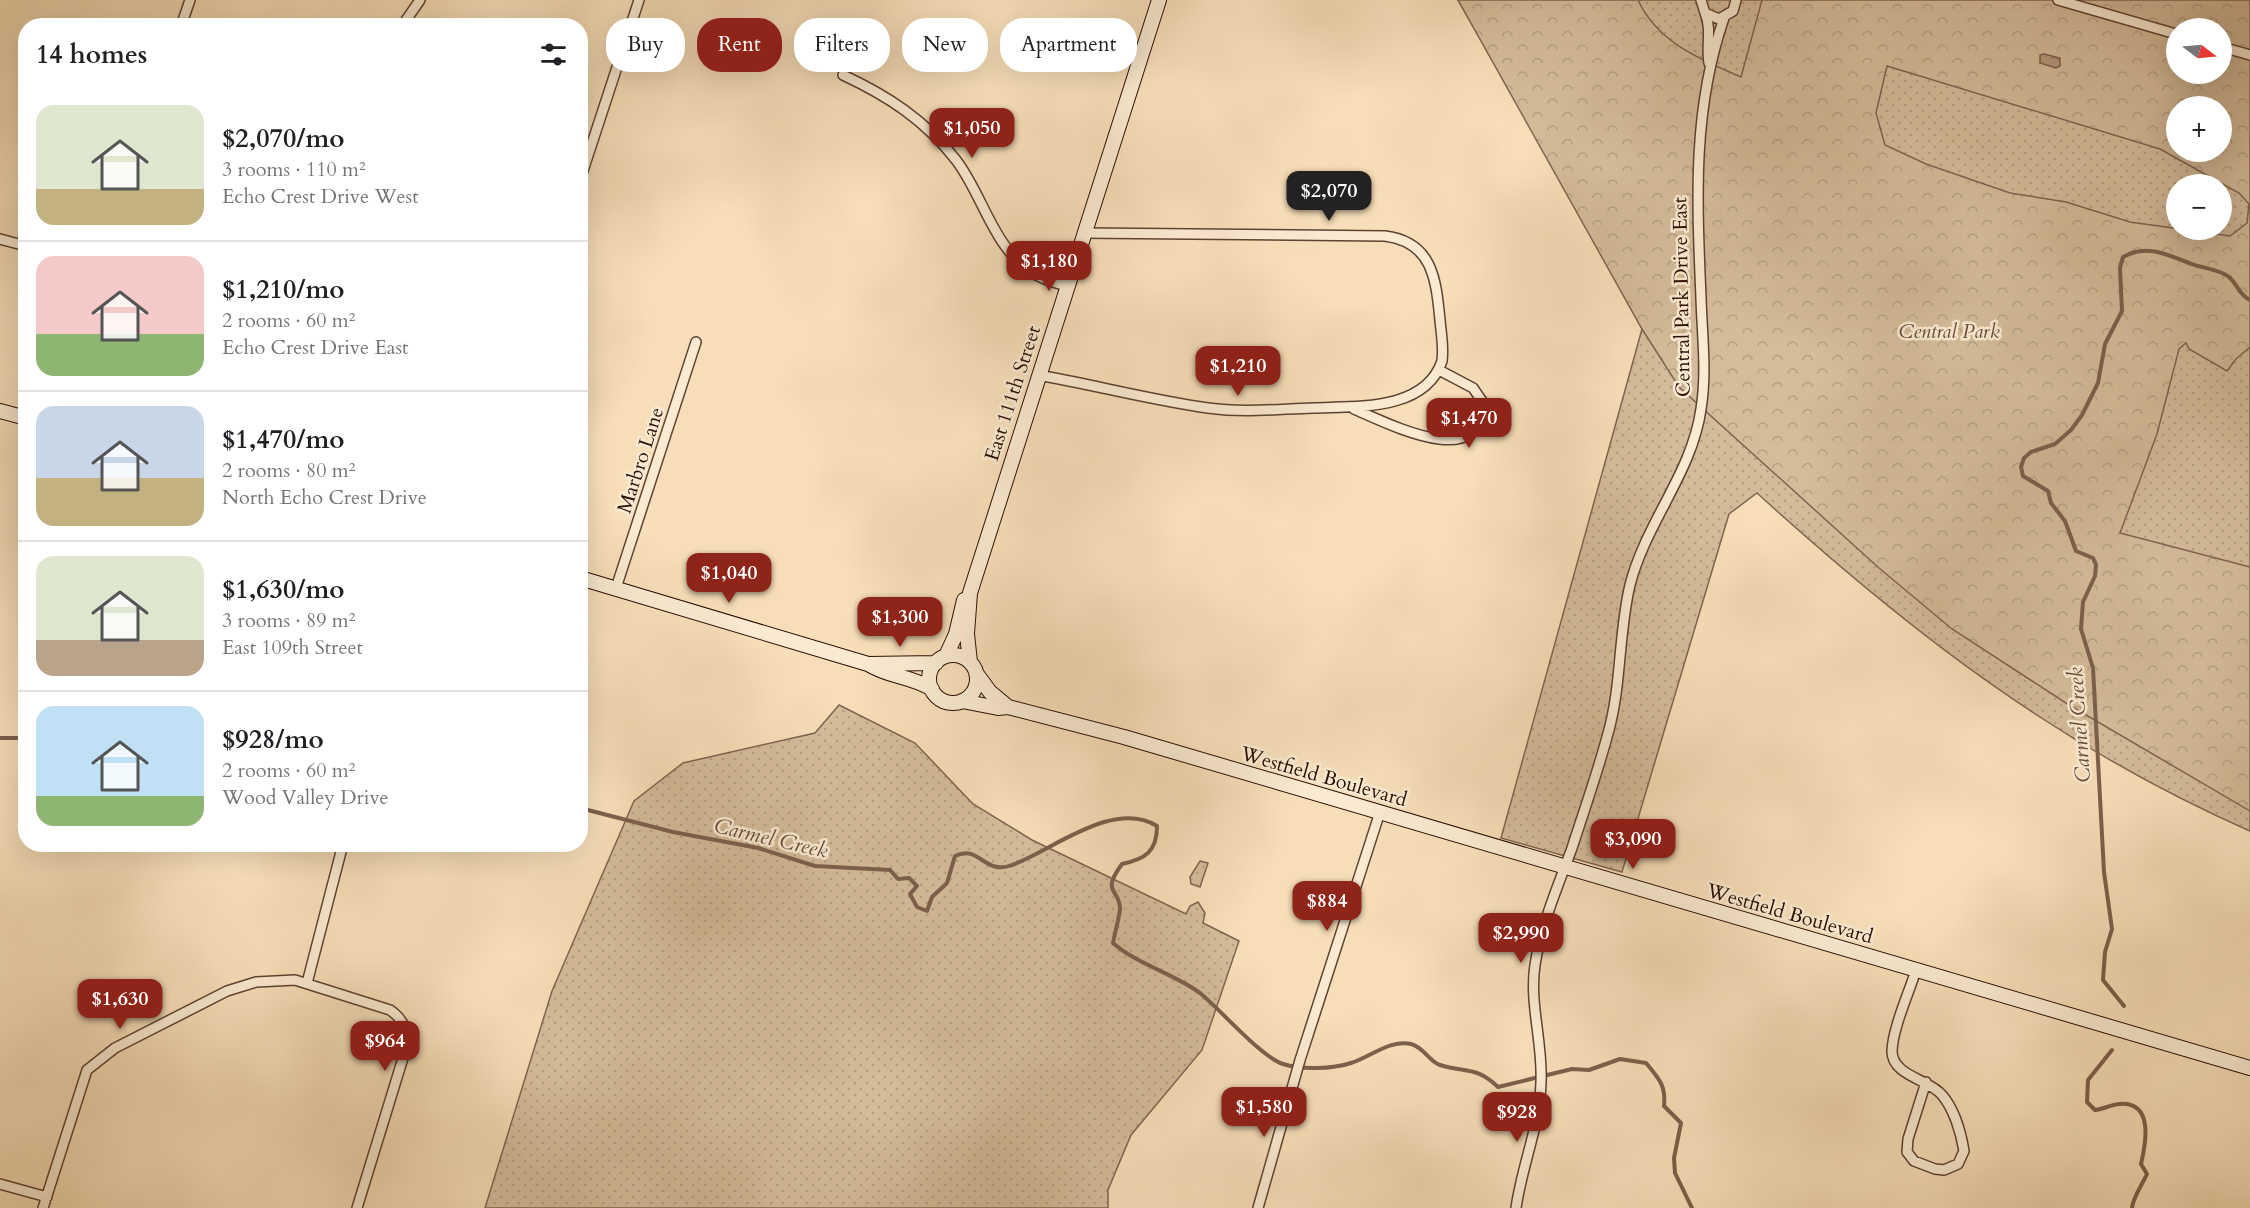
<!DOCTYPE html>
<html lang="en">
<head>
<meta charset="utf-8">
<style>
  :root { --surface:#fff; --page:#f2f2f2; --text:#202124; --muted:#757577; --line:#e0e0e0; --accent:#8f2418 }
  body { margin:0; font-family:Cardo,serif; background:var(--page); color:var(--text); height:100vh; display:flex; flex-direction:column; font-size:22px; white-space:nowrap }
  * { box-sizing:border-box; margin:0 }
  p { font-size:20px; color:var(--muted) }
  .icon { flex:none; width:33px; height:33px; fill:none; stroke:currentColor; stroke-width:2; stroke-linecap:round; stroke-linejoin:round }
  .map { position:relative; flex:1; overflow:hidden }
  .details { position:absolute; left:18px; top:18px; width:570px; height:834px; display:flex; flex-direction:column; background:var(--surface); border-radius:24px; box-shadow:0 6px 24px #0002 }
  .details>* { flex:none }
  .top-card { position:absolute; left:606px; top:18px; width:570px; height:54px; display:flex; gap:12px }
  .needle { width:39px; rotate:106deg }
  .controls { position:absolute; left:2166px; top:18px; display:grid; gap:12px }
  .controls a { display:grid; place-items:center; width:66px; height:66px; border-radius:50%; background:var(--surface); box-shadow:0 6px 24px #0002; font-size:30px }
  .price { position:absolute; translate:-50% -51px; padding:0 14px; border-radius:12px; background:var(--accent); color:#fff; font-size:20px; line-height:39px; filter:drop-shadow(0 2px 3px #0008) }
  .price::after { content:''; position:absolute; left:50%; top:36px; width:18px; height:14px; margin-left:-9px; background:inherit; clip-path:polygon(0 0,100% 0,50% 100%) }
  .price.current { background:#222; color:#fff }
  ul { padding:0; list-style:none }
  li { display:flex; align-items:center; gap:18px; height:150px; padding:0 18px }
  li+li { border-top:2px solid var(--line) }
  li span { display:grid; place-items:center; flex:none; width:168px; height:120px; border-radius:18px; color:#555 }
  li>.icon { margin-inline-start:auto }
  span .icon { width:72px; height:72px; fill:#fffc; stroke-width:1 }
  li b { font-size:26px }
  h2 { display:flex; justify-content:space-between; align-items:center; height:72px; padding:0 18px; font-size:26px }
  .chip { padding:0 21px; border-radius:24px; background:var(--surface); box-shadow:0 6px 24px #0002; font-size:21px; line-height:54px }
  .chip.current { background:var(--accent); color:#fff }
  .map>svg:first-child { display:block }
  .grass { fill:url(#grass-dots); stroke:#806450; stroke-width:1.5; fill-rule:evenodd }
  .forest { fill:url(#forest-crowns); stroke:#806450; stroke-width:1.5; fill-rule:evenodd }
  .water { fill:url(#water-ripples); stroke:#7c604c; stroke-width:1.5 }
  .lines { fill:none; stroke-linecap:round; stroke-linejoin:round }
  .stream { stroke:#7c604c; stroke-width:4 }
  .street-casing { stroke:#5e4232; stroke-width:12 }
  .secondary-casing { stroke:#2b0e05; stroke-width:16 }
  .street { stroke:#faead1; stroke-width:9 }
  .secondary { stroke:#faead1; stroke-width:14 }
  .labels { text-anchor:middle; stroke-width:5; stroke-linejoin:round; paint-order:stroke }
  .street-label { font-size:20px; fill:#2b0e05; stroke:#faead1 }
  .park-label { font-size:20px; font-style:italic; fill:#664b39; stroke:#faead1 }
  .water-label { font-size:21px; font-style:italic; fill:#684c3a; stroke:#faead1 }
</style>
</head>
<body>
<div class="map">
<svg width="2250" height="1208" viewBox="0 0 2250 1208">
  <defs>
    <pattern id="grass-dots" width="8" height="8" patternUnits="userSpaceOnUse" patternTransform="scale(1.5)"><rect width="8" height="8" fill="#d4bb9a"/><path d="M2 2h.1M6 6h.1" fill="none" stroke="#b6a083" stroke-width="1.8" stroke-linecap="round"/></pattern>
    <pattern id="forest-crowns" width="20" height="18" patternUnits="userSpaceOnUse" patternTransform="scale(1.5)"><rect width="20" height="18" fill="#d4bb9a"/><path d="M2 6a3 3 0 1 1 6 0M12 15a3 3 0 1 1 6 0" fill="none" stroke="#b6a083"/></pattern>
    <pattern id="water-ripples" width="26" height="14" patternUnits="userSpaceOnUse" patternTransform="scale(1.5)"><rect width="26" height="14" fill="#b2977b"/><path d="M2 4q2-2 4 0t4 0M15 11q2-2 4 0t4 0" fill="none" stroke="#917a63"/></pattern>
  </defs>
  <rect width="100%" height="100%" fill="#f7deb8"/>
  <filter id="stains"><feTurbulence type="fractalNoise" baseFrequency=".00333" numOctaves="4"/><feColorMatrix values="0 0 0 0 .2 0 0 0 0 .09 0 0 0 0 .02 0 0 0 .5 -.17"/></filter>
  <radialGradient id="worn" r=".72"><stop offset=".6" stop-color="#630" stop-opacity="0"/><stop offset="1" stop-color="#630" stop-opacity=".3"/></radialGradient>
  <path class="grass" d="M 1458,0 L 1905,0 L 2176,152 L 2222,152 L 2250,159 L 2250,831 C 2059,747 1910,632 1757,493 L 1729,514 L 1622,872 L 1501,838 L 1642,329 L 1563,183 ZM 2176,184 L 2222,184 L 2222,230 L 2176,230 Z
    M 839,705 L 915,743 L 973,804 L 1032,840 L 1186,914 L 1190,906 L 1198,902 L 1205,913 L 1203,923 L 1239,941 L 1202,1050 L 1131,1135 L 1108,1190 L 1108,1208 L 485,1208 L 552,991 L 634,801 L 683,763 L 815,733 Z
    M 1200,861 L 1208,863 L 1200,887 L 1191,884 L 1190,877 Z"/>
  <path class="forest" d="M 1458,0 L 1638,0 C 1657,42 1701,60 1741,77 L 1762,0 L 2250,0 L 2250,347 L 2236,359 L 2227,371 L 2189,349 L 2186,343 L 2179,349 L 2157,434 L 2120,533 L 2250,567 L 2250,811 L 2069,705 L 1952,629 L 1879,568 L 1679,387 L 1642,329 ZM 2176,28 L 2222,28 L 2222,74 L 2176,74 ZM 1887,66 L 2160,149 L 2239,193 L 2249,204 L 2247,223 L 2230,236 L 2130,222 L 2066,202 L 2010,193 L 1926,164 L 1885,145 L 1876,113 ZM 2176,106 L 2222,106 L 2222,152 L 2176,152 Z"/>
  <path class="water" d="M 2044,54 L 2060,58 L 2060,66 L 2056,68 L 2040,63 L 2040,55 Z"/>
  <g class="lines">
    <path class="stream" d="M 0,738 L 26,738
      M 580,808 L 673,832 L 758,848 L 815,866 L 890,870 L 898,879 L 909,878 L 917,886 L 910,894 L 917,907 L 927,911 L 932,897 L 947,883 L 955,856 C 980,844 984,876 1012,865 C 1053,850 1113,799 1157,826 C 1157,852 1145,859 1122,864 C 1100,894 1120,888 1120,909 C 1119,919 1115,932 1113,943 C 1138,965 1173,973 1200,993 C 1221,1010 1261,1057 1283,1064 C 1301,1070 1333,1069 1351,1063 C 1370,1057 1391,1039 1411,1044 C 1424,1047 1429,1062 1440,1065 C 1466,1073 1476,1066 1498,1087 L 1572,1069 L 1589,1070 L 1620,1059 L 1646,1063 C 1659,1079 1666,1085 1664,1106 L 1681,1123 L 1674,1158 L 1675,1173 L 1692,1208
      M 2124,1006 L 2103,980 L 2105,952 L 2112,929 L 2104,872 L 2093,668 L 2081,629 L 2083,602 L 2095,576 L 2096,565 L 2093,558 L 2076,551 L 2065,521 L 2051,503 L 2048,491 L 2023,476 L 2021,467 L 2024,458 L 2031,452 L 2055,444 L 2071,430 L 2082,415 L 2098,383 L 2105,344 L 2122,311 L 2120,268 L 2123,257 C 2149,242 2173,258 2198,266 C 2209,269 2220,270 2229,277 C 2238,285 2239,295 2250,300
      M 2112,1050 L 2088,1080 L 2087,1102 L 2095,1110 C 2104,1109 2110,1105 2119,1104 C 2154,1101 2146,1143 2141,1164 L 2147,1174 C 2142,1185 2133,1197 2132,1208"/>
    <g class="street-casing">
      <path id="street" d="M 1701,0 L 1705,13 L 1719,19 L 1733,11 L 1736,0
        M 2058,0 L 2176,34
        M 1705,13 C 1712,29 1706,46 1709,63
        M 181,26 L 190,0
        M 402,26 L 420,0
        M 2222,47 L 2250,55
        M 843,75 C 888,96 925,120 956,160 C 983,195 993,248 1033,273 C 1043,280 1056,283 1067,286
        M 580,180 L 639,0
        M 0,239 L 26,246
        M 1038,375 C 1095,385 1151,400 1208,408 C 1244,413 1278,409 1313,408 C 1354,406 1425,412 1442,361 C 1444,347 1441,333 1440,320 C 1436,280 1433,242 1385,236 L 1084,233
        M 1354,409 C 1385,422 1486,475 1482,401 L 1473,388 L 1439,370
        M 616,588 L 696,342
        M 1916,970 C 1909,993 1893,1027 1892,1051 C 1892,1076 1929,1079 1942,1095 C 1954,1109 1961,1133 1964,1151 L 1958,1164 L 1944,1170 L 1935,1169 L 1914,1161 L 1907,1152 L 1908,1139 L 1926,1082
        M 307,983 L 343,844
        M 0,1184 L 47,1197
        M 43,1208 L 87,1070 L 115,1048 L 227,991 L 256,982 L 295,980 L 390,1010 C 403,1019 407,1029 407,1045 L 357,1208
        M 1258,1208 L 1300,1060 L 1380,812
        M 1516,1208 C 1522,1165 1540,1125 1541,1082 C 1543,1043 1529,1003 1535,965 C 1541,925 1558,886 1572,848 C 1584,811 1597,774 1607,737 C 1622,687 1618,635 1630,585 C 1646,522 1692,473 1701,409 C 1707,372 1702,334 1701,298 C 1697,201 1692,111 1724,18"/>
    </g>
    <g class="secondary-casing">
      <path id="secondary" d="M 0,411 L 26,418
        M 580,578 L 868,664 C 888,677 911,676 932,689
        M929 679a24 24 0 1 1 48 0a24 24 0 1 1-48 0Z
        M 946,656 L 956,634 L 964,600
        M 970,662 L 967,634 L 970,593 L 1159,0
        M 868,664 L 936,663
        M 976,673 L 990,692 L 1008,707
        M 962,701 L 998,708 L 1008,707 L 1124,737 L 2250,1068"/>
    </g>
    <use href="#street" class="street"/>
    <use href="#secondary" class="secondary"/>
  </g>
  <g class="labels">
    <g class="street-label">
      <text transform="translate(1681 297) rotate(-91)" y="7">Central Park Drive East</text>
      <text transform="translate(1012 393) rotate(-72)" y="7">East 111th Street</text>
      <text transform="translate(640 460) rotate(-72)" y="7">Marbro Lane</text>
      <text transform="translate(1324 776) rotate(16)" y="7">Westfield Boulevard</text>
      <text transform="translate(1790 913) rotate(16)" y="7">Westfield Boulevard</text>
    </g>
    <g class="park-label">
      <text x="1949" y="338">Central Park</text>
    </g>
    <g class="water-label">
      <text transform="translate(2079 725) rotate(-94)" y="7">Carmel Creek</text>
      <text transform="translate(771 838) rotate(13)" y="7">Carmel Creek</text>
    </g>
  </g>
  <rect width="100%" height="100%" filter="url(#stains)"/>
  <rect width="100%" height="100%" fill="url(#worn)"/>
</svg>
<div class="controls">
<a><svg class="needle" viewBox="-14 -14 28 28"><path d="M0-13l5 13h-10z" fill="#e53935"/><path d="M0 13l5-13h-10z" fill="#757577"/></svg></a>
<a>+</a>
<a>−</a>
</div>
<b class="price" style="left:972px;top:159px">$1,050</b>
<b class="price current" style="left:1329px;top:222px">$2,070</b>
<b class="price" style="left:1049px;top:292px">$1,180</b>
<b class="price" style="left:1238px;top:397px">$1,210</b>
<b class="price" style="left:1469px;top:449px">$1,470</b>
<b class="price" style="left:729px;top:604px">$1,040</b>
<b class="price" style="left:900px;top:648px">$1,300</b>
<b class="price" style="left:1633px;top:870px">$3,090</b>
<b class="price" style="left:1327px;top:932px">$884</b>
<b class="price" style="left:1521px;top:964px">$2,990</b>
<b class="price" style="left:120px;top:1030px">$1,630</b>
<b class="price" style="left:385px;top:1072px">$964</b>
<b class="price" style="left:1264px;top:1138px">$1,580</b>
<b class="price" style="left:1517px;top:1143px">$928</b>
<div class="top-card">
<a class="chip">Buy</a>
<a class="chip current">Rent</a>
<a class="chip">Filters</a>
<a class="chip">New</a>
<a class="chip">Apartment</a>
</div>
<section class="details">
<h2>14 homes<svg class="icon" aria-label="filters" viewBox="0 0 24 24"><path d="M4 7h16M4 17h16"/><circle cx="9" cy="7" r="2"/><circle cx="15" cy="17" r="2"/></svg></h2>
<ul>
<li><span style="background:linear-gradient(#dfe7d0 70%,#c2b280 0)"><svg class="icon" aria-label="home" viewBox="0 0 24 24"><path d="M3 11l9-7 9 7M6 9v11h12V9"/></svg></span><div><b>$2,070/mo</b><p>3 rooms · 110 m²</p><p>Echo Crest Drive West</p></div></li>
<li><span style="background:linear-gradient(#f6c9c9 65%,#8fb573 0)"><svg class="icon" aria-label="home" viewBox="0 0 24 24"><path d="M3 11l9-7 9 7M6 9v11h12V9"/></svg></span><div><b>$1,210/mo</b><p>2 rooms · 60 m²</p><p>Echo Crest Drive East</p></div></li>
<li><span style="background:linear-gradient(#c9d6e8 60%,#c2b280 0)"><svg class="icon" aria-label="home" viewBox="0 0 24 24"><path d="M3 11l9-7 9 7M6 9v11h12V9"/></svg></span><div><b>$1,470/mo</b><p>2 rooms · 80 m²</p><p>North Echo Crest Drive</p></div></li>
<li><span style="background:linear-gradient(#dfe7d0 70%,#b9a48a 0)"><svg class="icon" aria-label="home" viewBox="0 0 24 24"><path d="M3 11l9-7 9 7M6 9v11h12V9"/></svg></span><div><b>$1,630/mo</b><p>3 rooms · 89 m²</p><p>East 109th Street</p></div></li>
<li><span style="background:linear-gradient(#bfe0f5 75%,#8fb573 0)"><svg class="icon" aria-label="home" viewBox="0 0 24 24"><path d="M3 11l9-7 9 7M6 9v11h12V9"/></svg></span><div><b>$928/mo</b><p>2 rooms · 60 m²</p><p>Wood Valley Drive</p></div></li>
</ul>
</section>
</div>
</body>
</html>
